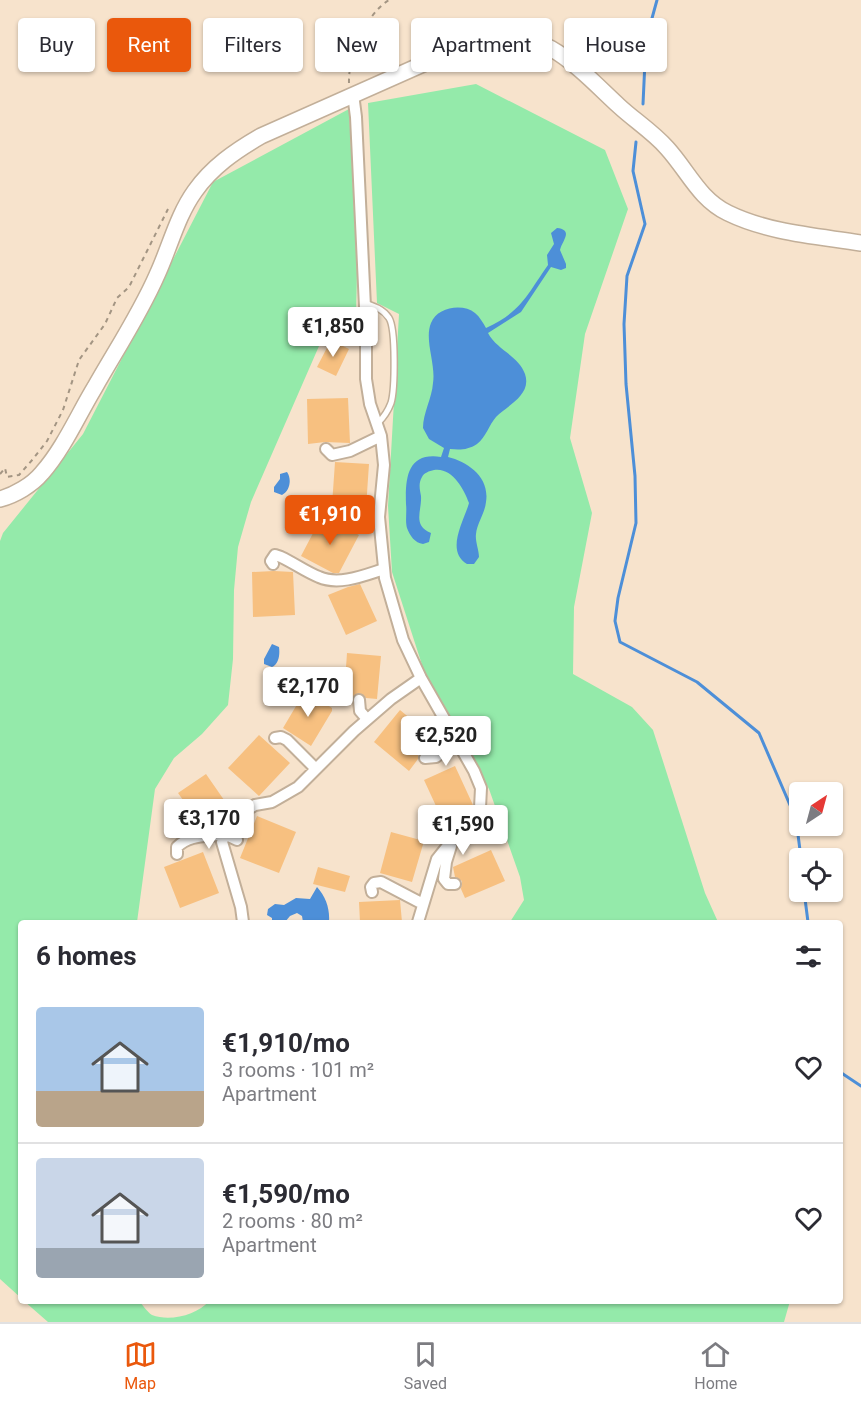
<!DOCTYPE html>
<html lang="en">
<head>
<meta charset="utf-8">
<style>
  :root { --surface:#fff; --page:#f7f7f7; --text:#2b2b33; --muted:#7c7c81; --line:#e1e1e2; --accent:#ea580c }
  body { margin:0; font-family:Roboto,sans-serif; background:var(--page); color:var(--text); height:100vh; display:flex; flex-direction:column; font-size:22px; white-space:nowrap }
  * { box-sizing:border-box; margin:0 }
  p { font-size:20px; color:var(--muted) }
  .icon { flex:none; width:33px; height:33px; fill:none; stroke:currentColor; stroke-width:2; stroke-linecap:round; stroke-linejoin:round }
  .map { position:relative; flex:1; overflow:hidden }
  .details { position:absolute; left:18px; top:920px; width:825px; height:384px; display:flex; flex-direction:column; background:var(--surface); border-radius:6px; box-shadow:0 2px 4px #0004 }
  .details>* { flex:none }
  .hud { position:absolute; left:18px; top:18px; width:825px; height:54px; display:flex; gap:12px }
  .needle { width:39px; rotate:36deg }
  .fabs { position:absolute; left:789px; top:782px; display:grid; gap:12px }
  .fabs a { display:grid; place-items:center; width:54px; height:54px; border-radius:6px; background:var(--surface); box-shadow:0 2px 4px #0004; font-size:30px }
  .price { position:absolute; translate:-50% -51px; padding:0 14px; border-radius:6px; background:#fff; color:#222; font-size:20px; line-height:39px; filter:drop-shadow(0 2px 3px #0008) }
  .price::after { content:''; position:absolute; left:50%; top:36px; width:18px; height:14px; margin-left:-9px; background:inherit; clip-path:polygon(0 0,100% 0,50% 100%) }
  .price.active { background:var(--accent); color:#fff }
  ul { padding:0; list-style:none }
  li { display:flex; align-items:center; gap:18px; height:150px; padding:0 18px }
  li+li { border-top:2px solid var(--line) }
  li span { display:grid; place-items:center; flex:none; width:168px; height:120px; border-radius:6px; color:#555 }
  li>.icon { margin-inline-start:auto }
  span .icon { width:72px; height:72px; fill:#fffc; stroke-width:1 }
  li b { font-size:26px }
  h2 { display:flex; justify-content:space-between; align-items:center; height:72px; padding:0 18px; font-size:26px }
  .pill { padding:0 21px; border-radius:6px; background:var(--surface); box-shadow:0 2px 4px #0004; font-size:21px; line-height:54px }
  .pill.active { background:var(--accent); color:#fff }
  .dock { display:flex; justify-content:space-around; align-items:center; height:84px; border-top:2px solid var(--line); background:var(--surface); font-size:16px; color:var(--muted) }
  .dock a { display:grid; justify-items:center; gap:3px }
  .dock .active { color:var(--accent) }
  .map>svg:first-child { display:block }
  .green { fill:#94eaaa }
  .water { fill:#4d8fd8 }
  .lines { fill:none; stroke-linecap:round; stroke-linejoin:round }
  .stream { stroke:#4d8fd8; stroke-width:3 }
  .building { fill:#f7c080 }
  .lane-casing { stroke:#c2af99; stroke-width:8 }
  .street-casing { stroke:#c2af99; stroke-width:14 }
  .secondary-casing { stroke:#c2af99; stroke-width:18 }
  .path { stroke:#a39583; stroke-width:2; stroke-dasharray:4.5 4.5; stroke-linecap:butt }
  .lane { stroke:#fff; stroke-width:5 }
  .street { stroke:#fff; stroke-width:10 }
  .secondary { stroke:#fff; stroke-width:15 }
</style>
</head>
<body>
<div class="map">
<svg width="861" height="1322" viewBox="0 0 861 1322">
  <rect width="100%" height="100%" fill="#f7e3cc"/>
  <path class="green" d="M 476,84 L 605,150 L 628,209 L 585,334 L 570,438 L 592,513 L 574,607 L 573,674 L 632,707 L 653,730 L 705,893 L 718,922 L 510,922 L 524,900 L 520,877 L 489,789 L 424,671 L 392,572 L 388,506 L 399,314 L 377,303 L 368,103 Z
    M 349,109 L 357,273 L 356,315 L 326,330 L 251,502 L 238,547 L 234,590 L 233,659 L 228,705 L 202,734 L 174,758 L 155,789 L 137,922 L 21,922 L 21,1298 L 0,1279 L 0,541 L 3,533 L 83,434 L 213,182 Z
    M 209,1301 L 209,1300 L 790,1301 L 784,1322 L 48,1322 L 24,1301 L 139,1301 C 143,1305 147,1312 152,1315 C 170,1322 197,1315 209,1301 Z"/>
  <path class="water" d="M 557,228 C 574,230 562,241 560,250 L 566,264 L 566,268 L 561,270 L 551,267 L 521,312 L 488,333 C 497,350 519,356 525,374 C 532,395 508,405 496,417 C 489,425 486,437 477,444 C 468,450 460,450 450,449 L 448,457 C 468,462 490,477 486,502 C 485,513 477,523 476,534 C 475,541 479,550 479,557 L 474,564 L 467,564 C 445,551 464,521 469,503 C 464,489 452,467 434,470 C 429,471 424,473 422,477 C 418,484 420,490 421,496 C 422,511 412,525 431,533 L 429,542 L 423,544 C 415,543 410,536 407,528 C 405,521 407,512 406,504 C 405,477 408,452 441,457 L 444,448 L 429,439 L 423,428 C 423,413 432,398 433,383 C 436,364 424,340 431,323 C 437,307 463,303 475,313 C 480,317 483,323 486,328 C 522,311 526,296 548,265 L 547,255 L 554,244 L 551,233 Z
    M 287,472 C 292,479 290,491 282,495 L 274,492 L 274,487 L 280,479 L 280,474 Z
    M 272,644 L 279,647 C 280,654 279,664 272,667 L 264,664 L 264,659 Z
    M 317,887 C 326,897 330,909 329,922 L 303,922 L 302,916 L 297,913 L 290,916 L 285,922 L 272,922 L 272,918 L 267,915 L 268,909 L 275,904 L 284,905 L 296,898 L 310,899 Z"/>
  <g class="lines">
    <path class="stream" d="M 643,104 L 646,40 L 657,0
      M 636,142 L 633,171 L 645,224 L 627,276 L 624,324 L 626,384 L 635,476 L 636,523 L 618,598 L 615,621 L 620,642 L 697,682 L 759,733 L 796,819 L 801,858
      M 804,891 L 808,922
      M 840,1072 L 861,1086"/>
  </g>
  <path class="building" d="M 331,340 L 349,349 L 336,376 L 317,367 Z
    M 348,398 L 350,443 L 325,442 L 308,444 L 307,399 Z
    M 335,462 L 369,464 L 366,508 L 332,505 Z
    M 322,516 L 359,535 L 339,573 L 333,573 L 301,556 Z
    M 274,571 L 293,572 L 295,615 L 253,617 L 252,572 Z
    M 360,584 L 377,621 L 346,635 L 328,595 L 348,587 Z
    M 347,653 L 381,656 L 377,699 L 366,698 L 359,693 L 352,697 L 344,696 Z
    M 305,691 L 332,708 L 332,711 L 311,746 L 283,728 Z
    M 400,710 L 435,739 L 425,750 L 418,754 L 418,759 L 409,771 L 374,742 Z
    M 259,735 L 290,763 L 259,796 L 228,768 Z
    M 455,766 L 473,805 L 461,811 L 453,809 L 449,816 L 442,819 L 424,780 Z
    M 206,774 L 231,810 L 217,819 L 209,817 L 203,828 L 178,793 Z
    M 257,816 L 296,832 L 279,873 L 240,858 Z
    M 391,832 L 424,841 L 412,882 L 380,873 Z
    M 491,850 L 505,881 L 465,898 L 461,889 L 462,881 L 455,877 L 453,867 Z
    M 203,852 L 219,893 L 180,908 L 164,867 Z
    M 318,867 L 350,876 L 345,892 L 313,884 Z
    M 400,900 L 402,922 L 360,922 L 359,902 Z"/>
  <g class="lines">
    <g class="lane-casing">
      <path id="lane" d="M 365,303 C 374,306 383,309 389,318 C 396,329 395,390 391,403 C 388,411 384,417 378,423"/>
    </g>
    <g class="street-casing">
      <path id="street" d="M 353,94 L 356,117 L 366,328 L 366,379 L 370,404 L 381,436 L 384,465 L 379,517 L 385,578 L 403,640 L 421,678 L 474,771 L 481,788 L 480,808 L 469,826 L 453,839 L 437,859 L 418,922
        M 326,449 L 332,455 L 350,451 L 381,436
        M 273,564 L 271,561 L 275,555 L 281,557 C 294,563 306,572 319,577 C 339,586 365,575 384,569
        M 359,700 L 360,711 L 367,719
        M 275,738 L 281,737 L 287,740 L 316,769
        M 425,758 L 436,757 L 456,740
        M 456,816 L 462,831
        M 212,824 L 224,834 L 237,840
        M 451,846 L 446,862 L 444,879 L 448,884 L 455,884
        M 177,854 L 177,847 C 190,834 207,837 224,834
        M 372,892 L 371,887 L 374,883 L 381,882 L 423,904
        M 243,922 L 241,907 L 222,842 L 228,827 L 240,814 L 255,805 L 272,802 L 298,787 L 354,731 L 391,699 L 421,678"/>
    </g>
    <g class="secondary-casing">
      <path id="secondary" d="M 0,499 C 15,495 32,485 42,473 C 64,448 78,415 95,387 C 116,350 140,314 157,275 C 170,247 177,216 195,191 C 212,167 235,151 261,136 L 484,37 C 543,25 580,70 619,106 C 634,120 653,132 667,148 C 688,171 699,199 728,213 C 769,233 817,236 861,243"/>
    </g>
    <path class="path" d="M 349,83 C 348,56 366,14 389,0
      M 0,474 L 5,468 L 7,477 L 19,475 L 33,459 L 47,441 L 63,410 L 79,360 L 105,324 L 117,298 L 129,287 L 168,209"/>
    <use href="#lane" class="lane"/>
    <use href="#street" class="street"/>
    <use href="#secondary" class="secondary"/>
  </g>
</svg>
<div class="fabs">
<a><svg class="needle" viewBox="-14 -14 28 28"><path d="M0-13l5 13h-10z" fill="#e53935"/><path d="M0 13l5-13h-10z" fill="#7c7c81"/></svg></a>
<a><svg class="icon" aria-label="locate" viewBox="0 0 24 24"><circle cx="12" cy="12" r="6"/><path d="M12 2v4M12 18v4M2 12h4M18 12h4"/></svg></a>
</div>
<b class="price" style="left:333px;top:358px">€1,850</b>
<b class="price active" style="left:330px;top:546px">€1,910</b>
<b class="price" style="left:308px;top:718px">€2,170</b>
<b class="price" style="left:446px;top:767px">€2,520</b>
<b class="price" style="left:209px;top:850px">€3,170</b>
<b class="price" style="left:463px;top:856px">€1,590</b>
<div class="hud">
<a class="pill">Buy</a>
<a class="pill active">Rent</a>
<a class="pill">Filters</a>
<a class="pill">New</a>
<a class="pill">Apartment</a>
<a class="pill">House</a>
</div>
<section class="details">
<h2>6 homes<svg class="icon" aria-label="filters" viewBox="0 0 24 24"><path d="M4 7h16M4 17h16"/><circle cx="9" cy="7" r="2"/><circle cx="15" cy="17" r="2"/></svg></h2>
<ul>
<li><span style="background:linear-gradient(#a9c7e8 70%,#b9a48a 0)"><svg class="icon" aria-label="home" viewBox="0 0 24 24"><path d="M3 11l9-7 9 7M6 9v11h12V9"/></svg></span><div><b>€1,910/mo</b><p>3 rooms · 101 m²</p><p>Apartment</p></div><svg class="icon" aria-label="heart" viewBox="0 0 24 24"><path d="M12 20l-8-8c-3-5 5-10 8-4 3-6 11-1 8 4z"/></svg></li>
<li><span style="background:linear-gradient(#c9d6e8 75%,#9aa5b1 0)"><svg class="icon" aria-label="home" viewBox="0 0 24 24"><path d="M3 11l9-7 9 7M6 9v11h12V9"/></svg></span><div><b>€1,590/mo</b><p>2 rooms · 80 m²</p><p>Apartment</p></div><svg class="icon" aria-label="heart" viewBox="0 0 24 24"><path d="M12 20l-8-8c-3-5 5-10 8-4 3-6 11-1 8 4z"/></svg></li>
</ul>
</section>
</div>
<nav class="dock">
<a class="active"><svg class="icon" aria-label="map" viewBox="0 0 24 24"><path d="M3 6l6-2 6 2 6-2v14l-6 2-6-2-6 2zM9 4v14M15 6v14"/></svg>Map</a>
<a><svg class="icon" aria-label="saved" viewBox="0 0 24 24"><path d="M7 4h10v16l-5-4-5 4z"/></svg>Saved</a>
<a><svg class="icon" aria-label="home" viewBox="0 0 24 24"><path d="M3 11l9-7 9 7M6 9v11h12V9"/></svg>Home</a>
</nav>
</body>
</html>
